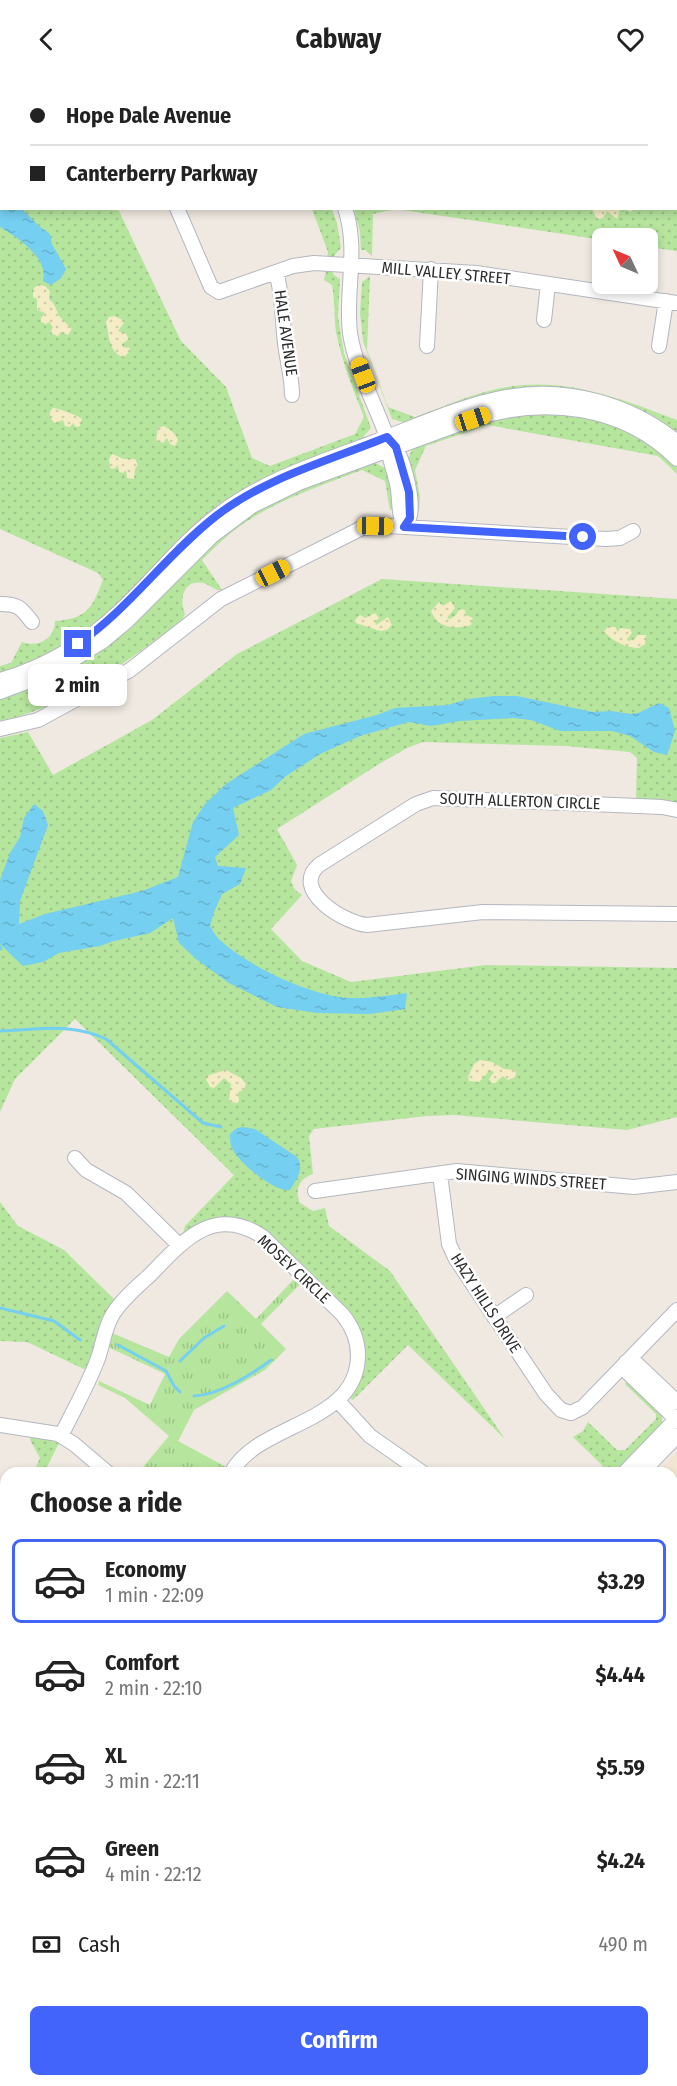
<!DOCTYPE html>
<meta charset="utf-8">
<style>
:root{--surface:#fff;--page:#f6f6f6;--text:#222;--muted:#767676;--line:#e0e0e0;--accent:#4264fb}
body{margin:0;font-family:"Fira Sans Condensed",sans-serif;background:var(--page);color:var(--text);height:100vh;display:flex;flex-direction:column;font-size:22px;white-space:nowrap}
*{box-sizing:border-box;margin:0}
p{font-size:20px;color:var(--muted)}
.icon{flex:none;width:33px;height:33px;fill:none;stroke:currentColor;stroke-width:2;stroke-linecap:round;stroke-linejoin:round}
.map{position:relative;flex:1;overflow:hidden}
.sheet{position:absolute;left:0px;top:1389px;width:678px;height:620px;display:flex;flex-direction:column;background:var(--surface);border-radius:18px 18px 0 0;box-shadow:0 3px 9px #0003}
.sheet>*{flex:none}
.hud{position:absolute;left:0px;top:0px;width:678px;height:132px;box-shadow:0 3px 9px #0003;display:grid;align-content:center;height:132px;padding:0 30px;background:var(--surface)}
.needle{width:39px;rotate:314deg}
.fabs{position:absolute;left:592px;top:150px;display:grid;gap:12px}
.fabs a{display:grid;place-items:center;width:66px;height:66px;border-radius:9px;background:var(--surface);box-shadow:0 3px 9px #0003;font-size:30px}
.end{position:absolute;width:27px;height:27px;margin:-14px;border:8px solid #4264fb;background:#fff;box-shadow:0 0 0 3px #fff}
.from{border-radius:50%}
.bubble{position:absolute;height:42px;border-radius:9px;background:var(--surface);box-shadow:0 3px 9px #0003;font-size:20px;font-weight:700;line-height:42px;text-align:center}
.car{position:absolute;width:18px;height:36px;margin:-18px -9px;border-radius:8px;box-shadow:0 0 4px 2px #0007;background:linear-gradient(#f5c518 24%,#345 0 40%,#f5c518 0 76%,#345 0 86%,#f5c518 0)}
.hud b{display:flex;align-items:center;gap:21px;height:57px;font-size:22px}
.hud b+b{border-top:2px solid var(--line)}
.hud i{width:15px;height:15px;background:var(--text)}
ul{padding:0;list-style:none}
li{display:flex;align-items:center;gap:18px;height:84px;margin:0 12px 9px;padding:0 18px;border:3px solid transparent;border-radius:9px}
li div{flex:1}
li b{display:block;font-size:22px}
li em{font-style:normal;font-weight:700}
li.current{border-color:var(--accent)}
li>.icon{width:54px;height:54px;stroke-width:1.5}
h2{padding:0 30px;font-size:27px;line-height:72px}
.pay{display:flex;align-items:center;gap:15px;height:66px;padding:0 30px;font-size:22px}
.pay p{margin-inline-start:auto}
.primary-button{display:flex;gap:12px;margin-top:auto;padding:12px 30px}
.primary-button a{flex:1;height:69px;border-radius:9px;background:var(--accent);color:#fff;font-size:24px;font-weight:700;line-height:69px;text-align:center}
header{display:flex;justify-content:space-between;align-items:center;height:78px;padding:0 30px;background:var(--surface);font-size:27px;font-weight:700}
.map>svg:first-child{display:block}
</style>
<header><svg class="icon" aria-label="back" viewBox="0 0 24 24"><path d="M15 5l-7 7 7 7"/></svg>Cabway<svg class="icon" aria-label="heart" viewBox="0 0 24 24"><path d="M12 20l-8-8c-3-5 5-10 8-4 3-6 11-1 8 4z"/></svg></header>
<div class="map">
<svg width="677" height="2008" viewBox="0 0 677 2008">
<defs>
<pattern id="grass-dots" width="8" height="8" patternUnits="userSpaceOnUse" patternTransform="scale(1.5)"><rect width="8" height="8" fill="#b6e59e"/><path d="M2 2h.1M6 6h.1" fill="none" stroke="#9dc588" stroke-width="1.8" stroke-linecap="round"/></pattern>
<pattern id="sand-dots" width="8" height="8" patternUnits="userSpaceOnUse" patternTransform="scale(1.5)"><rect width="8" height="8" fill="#f3ecc5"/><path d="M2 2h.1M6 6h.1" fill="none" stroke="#d1cbaa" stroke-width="1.8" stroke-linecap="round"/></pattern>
<pattern id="park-tufts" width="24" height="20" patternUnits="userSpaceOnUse" patternTransform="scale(1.5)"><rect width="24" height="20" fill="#b6e59e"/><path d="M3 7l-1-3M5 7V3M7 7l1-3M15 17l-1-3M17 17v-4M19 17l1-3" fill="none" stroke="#9dc588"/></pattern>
<pattern id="water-ripples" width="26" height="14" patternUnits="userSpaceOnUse" patternTransform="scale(1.5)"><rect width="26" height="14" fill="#75cff0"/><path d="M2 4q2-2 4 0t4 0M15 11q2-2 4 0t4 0" fill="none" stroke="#66b2ce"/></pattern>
</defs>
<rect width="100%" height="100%" fill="#efe9e1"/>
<path fill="#f0e6d1" d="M677 1375V1431L672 1425V1395H657Z"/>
<path fill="url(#grass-dots)" d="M0 0 38 1 2 2V130L118 131 181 263 226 309 252 380 270 388 355 356 364 339C353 311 342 284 336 254 334 238 335 223 332 207L324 202 326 192H332L334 197 340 201 338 238 344 275 371 350 364 358 366 363 287 393 114 533 67 567 0 597V588L11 585 22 564C38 570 55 561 55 543 87 541 92 530 103 502L98 495 0 451Z
M253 0H677V173L648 169V160L603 162 396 131 373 136 372 178 365 172H361L360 154 354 131 676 130V2Z
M312 131H332L337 145 341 170 332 180H327L328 174Z
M370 198 367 272 388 329 415 339C445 328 476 314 507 309 568 299 621 321 677 342V360L554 313 405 349 402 344 392 341 363 263 360 235 362 204Z
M581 335 645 361 677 386V396L658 378 488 347 426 368 415 392 420 419 419 433H413L407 382 413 370 496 338Z
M373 384 385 390 388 389 395 431 390 432 385 403 362 392C320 408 277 422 240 448 226 458 214 470 202 482L222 512C214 513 211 507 203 505 183 501 179 522 185 536L182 542C130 582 66 630 0 643V618L216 458 284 415Z
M382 501 677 521V726L636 721 637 680 630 674 566 668 423 664 407 670 379 686 277 751 297 787 291 803 295 812 302 817 271 851 302 883 351 904 486 887 677 890V1039L627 1052 454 1037 427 1038 314 1051 309 1058 313 1096C300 1100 294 1111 300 1125L313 1133 325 1130 329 1148 390 1193 505 1361 408 1267 353 1322 350 1320C362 1302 364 1286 363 1265L269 1156 219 1140 200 1146 183 1156 185 1148 234 1097 75 941 15 1001 0 1034V660L28 654 53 697 152 642 237 576Z
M0 1124 18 1148 64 1172 116 1223 86 1292 27 1264 0 1263Z
M628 1302 662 1334V1351L619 1395H603L602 1387 573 1359 583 1353 588 1344 617 1372H625L656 1341V1336L625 1306Z
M31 1357 59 1365 44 1395H33L40 1380 30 1362Z
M0 1417 6 1418V1618L0 1617Z
M672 1425 677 1431V1530L672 1525Z
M672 1849H677V2008H506L517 2002H672Z
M105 2003H190L193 2008H105Z"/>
<path fill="url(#sand-dots)" d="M592 131 635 130V131L630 134 625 131 620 132 617 141 607 133 603 140 598 141 596 139Z
M39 207 45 208 50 213 49 221 54 226 59 238 72 251 68 257 61 254 58 258 50 255 53 249 49 244 46 246 41 244V240L45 235 37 232V221L33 219V212L35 209Z
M114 238 123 242 124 245 118 253 126 256 129 261 122 266 123 269 130 270V273L124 279C109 276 109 257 106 244L109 239Z
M53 330C58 330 79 338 82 341L80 348 76 349 73 345 70 349 65 348 63 342 55 345C49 340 48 335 53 330Z
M164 348C171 352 175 355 178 362L175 368 170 366 167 360 163 365 156 362 158 350Z
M112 376 124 381H135L138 387 135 391 134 401 127 400 126 392 123 395 119 394 118 387 114 391 110 390 109 381Z
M451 523 455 530 447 540 450 541 456 537 459 531 465 532 466 537 473 540 471 547C455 552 437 550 431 533L439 524 443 528Z
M375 535 379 540 375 544 376 547 388 539 392 547 387 552 380 553 356 545 355 542 360 537 365 540Z
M608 549H615L618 554 620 550 630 551 632 555 627 561 628 563 634 561 638 557H646L645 566 639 570C627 570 611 563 604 553Z
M480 982 492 984 504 991 514 992 516 995 515 999 508 1002 503 998 495 1005H492L489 1001 494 994 490 992 479 1004 469 1003 468 999 474 986Z
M226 992 241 1000 246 1006 244 1012 238 1014 239 1023 237 1025 231 1024 229 1022 231 1006 224 1000 214 1010 210 1009 206 1001 209 997Z"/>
<path fill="url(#park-tufts)" d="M296 1199 301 1205 261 1246 286 1271 265 1292 194 1332 178 1363 228 1390 225 1395H138L169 1358 125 1320 98 1307 99 1303 150 1327 165 1296 108 1269 112 1255 169 1279 179 1261 227 1213 256 1241Z
M0 1927 6 1929V2002L70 2003 71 2008H0Z"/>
<path fill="url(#water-ripples)" d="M0 106 2 130 22 131 39 148 50 156 52 166 66 191 61 200 51 207 43 203C49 180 17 159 0 149Z
M494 618H517L593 634 612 633 630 636 638 635 659 625 669 630 675 653 667 677 654 674 630 658 612 653H560L531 642 513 640 460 643 431 648 409 644 360 658 320 676 286 698 271 712 233 730 239 757 215 779 218 788 246 790 240 806 222 816 214 834 210 848C213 853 216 859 221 863 249 888 296 910 333 918 357 923 384 918 407 915L405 931 370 936 317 935 277 929 229 905 196 881 179 865 173 840 150 855 114 863 100 868 59 875 43 884 23 888 0 866V802L10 775 20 759 24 740 34 726 43 733 48 747 20 823 19 846 45 836 142 813 178 799 193 744 205 726 226 706 304 656 377 637 395 630 448 627 468 621Z
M243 1049 255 1051 297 1079C305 1091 296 1102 290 1112 275 1115 238 1084 232 1070 230 1066 230 1061 230 1056L237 1050Z"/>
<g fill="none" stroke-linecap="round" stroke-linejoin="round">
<path stroke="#75cff0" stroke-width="3" d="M0 869 1 871
M0 953C39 952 69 944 106 961L203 1045 221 1049
M0 1230 54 1243 80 1262
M118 1267 166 1293 174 1308 180 1314
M180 1283 204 1260 224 1248
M194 1318C219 1317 251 1297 271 1282
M0 1557H6
M672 1986 677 1987
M590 2008 595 2002"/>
<g stroke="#b4b7c1" stroke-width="16">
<path id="minor" d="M113 0 114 2
M241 0 242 2
M130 2 132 0
M177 130 211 209 219 214 293 188 314 185 476 195 677 225
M345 130C359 172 345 213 350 255 355 289 375 326 387 359 387 378 395 393 398 411 400 425 398 436 404 449
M276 194C283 217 282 241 285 265 287 283 292 299 292 317
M544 242 548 206
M427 268 431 191
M659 268 666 223
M390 363C403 375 415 424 409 441 408 444 405 446 404 449
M0 526C19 526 21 530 32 544
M0 602C45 589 87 564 121 532 154 501 182 464 218 437 265 401 319 385 374 364 417 348 462 327 507 319 567 308 630 326 677 364
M0 614 53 594 103 563 127 543 212 458 252 428 299 405 473 341C543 319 622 326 677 381
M0 651 38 642 130 592 221 521 362 450 388 448 606 461 620 460 633 453
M677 732 662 729 591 726 433 720 416 726 319 787C290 812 344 845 367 847L483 834 677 836
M75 1080 86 1092 126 1115 179 1167
M440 1096 449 1166 456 1181 546 1316 561 1332 571 1335
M315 1113 457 1093 634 1109 677 1104
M494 1239 526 1217
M338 1323 370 1358 423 1395
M677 1324 637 1286 626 1284 628 1295 677 1342
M571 1335 583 1329 677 1232
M0 1347 58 1356 74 1366 108 1395
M61 1358C73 1333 87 1309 97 1283 103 1268 104 1250 113 1236 122 1221 138 1208 151 1196 183 1163 214 1126 263 1159L342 1236C352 1248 358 1262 358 1278 357 1347 258 1344 231 1395
M624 1395 677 1340
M641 1395 677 1358
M672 1630 677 1654
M0 1673 6 1674
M672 1781H677
M0 1788 6 1789
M0 1908 6 1911
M0 1922 6 1925
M196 2002 198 2008
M210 2002 213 2008
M411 2008 412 2002"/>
</g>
<use href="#minor" stroke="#fff" stroke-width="14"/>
</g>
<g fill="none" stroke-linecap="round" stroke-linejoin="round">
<path stroke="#4264fb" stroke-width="8" d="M78 566C130 530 166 477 216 438 267 399 328 383 387 359L396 369 409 414 410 440 404 449 583 459"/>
</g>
<g text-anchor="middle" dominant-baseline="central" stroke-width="5" stroke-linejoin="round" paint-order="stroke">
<g font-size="16" fill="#2e2e2e" stroke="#fff">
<text transform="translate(446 195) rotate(5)">MILL VALLEY STREET</text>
<text transform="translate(286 255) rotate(82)">HALE AVENUE</text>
<text transform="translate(520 723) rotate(2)">SOUTH ALLERTON CIRCLE</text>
<text transform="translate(531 1101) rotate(4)">SINGING WINDS STREET</text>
<text transform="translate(294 1191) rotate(43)">MOSEY CIRCLE</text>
<text transform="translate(486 1225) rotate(57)">HAZY HILLS DRIVE</text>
</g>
</g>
</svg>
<div class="fabs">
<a><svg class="needle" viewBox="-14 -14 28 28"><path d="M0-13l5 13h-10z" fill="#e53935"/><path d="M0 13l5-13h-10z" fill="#767676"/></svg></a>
</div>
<i class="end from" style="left:583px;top:459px"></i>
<i class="end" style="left:78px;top:566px"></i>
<div class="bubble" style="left:28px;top:586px;width:99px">2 min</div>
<i class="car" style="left:363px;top:297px;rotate:339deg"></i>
<i class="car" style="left:473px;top:341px;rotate:72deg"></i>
<i class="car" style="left:375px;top:448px;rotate:91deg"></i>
<i class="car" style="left:273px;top:495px;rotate:63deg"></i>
<div class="hud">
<b><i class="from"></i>Hope Dale Avenue</b>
<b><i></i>Canterberry Parkway</b>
</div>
<section class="sheet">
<h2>Choose a ride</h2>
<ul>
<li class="current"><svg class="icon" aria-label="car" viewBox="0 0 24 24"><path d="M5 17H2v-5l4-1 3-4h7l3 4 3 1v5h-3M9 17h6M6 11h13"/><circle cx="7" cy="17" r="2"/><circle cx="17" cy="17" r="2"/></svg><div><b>Economy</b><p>1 min · 22:09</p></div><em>$3.29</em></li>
<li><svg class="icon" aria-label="car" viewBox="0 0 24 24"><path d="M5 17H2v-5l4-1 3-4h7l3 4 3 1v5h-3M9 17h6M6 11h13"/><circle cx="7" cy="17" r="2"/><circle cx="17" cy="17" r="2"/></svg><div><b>Comfort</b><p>2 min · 22:10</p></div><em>$4.44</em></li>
<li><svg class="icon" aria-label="car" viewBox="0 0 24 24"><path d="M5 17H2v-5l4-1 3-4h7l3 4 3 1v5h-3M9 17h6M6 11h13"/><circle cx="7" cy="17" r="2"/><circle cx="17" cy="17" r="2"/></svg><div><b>XL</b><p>3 min · 22:11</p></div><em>$5.59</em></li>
<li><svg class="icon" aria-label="car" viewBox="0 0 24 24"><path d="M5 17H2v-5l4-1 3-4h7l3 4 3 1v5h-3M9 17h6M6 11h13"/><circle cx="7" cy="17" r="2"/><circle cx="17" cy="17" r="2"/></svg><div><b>Green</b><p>4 min · 22:12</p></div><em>$4.24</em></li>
</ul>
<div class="pay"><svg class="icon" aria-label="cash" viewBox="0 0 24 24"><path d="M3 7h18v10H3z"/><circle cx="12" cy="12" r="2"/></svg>Cash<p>490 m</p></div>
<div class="primary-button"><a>Confirm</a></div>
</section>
</div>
